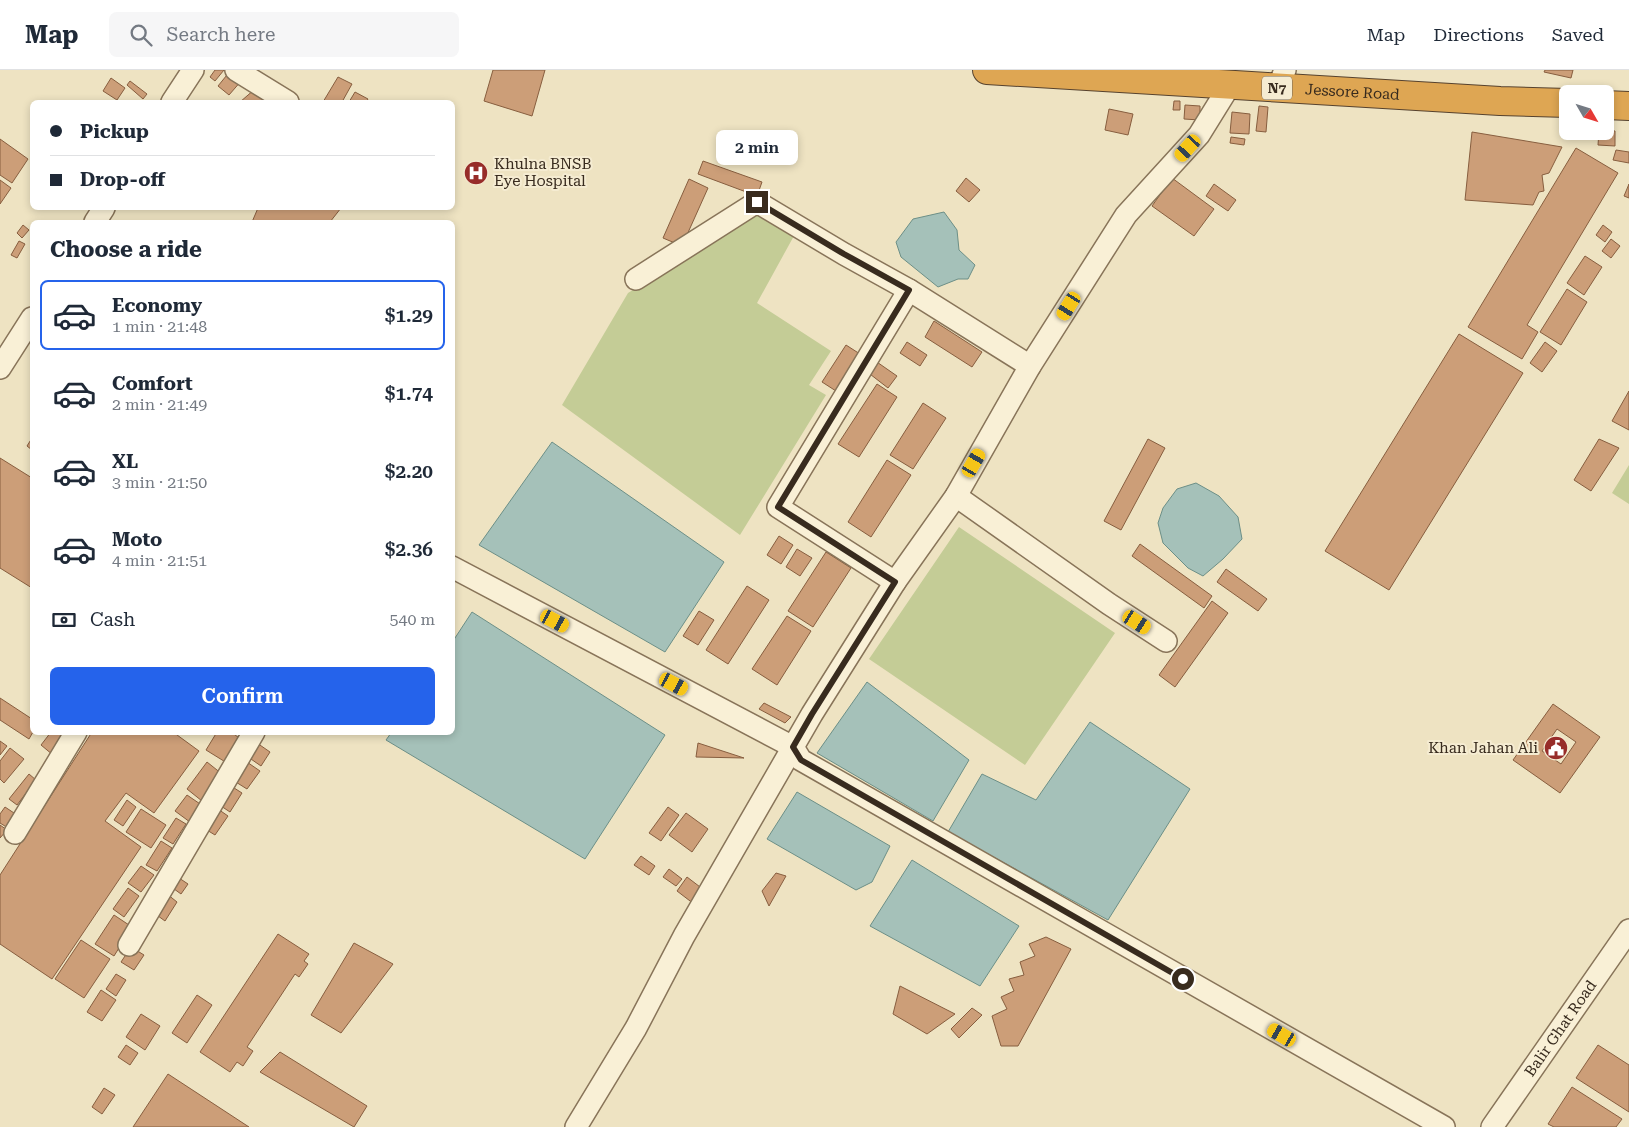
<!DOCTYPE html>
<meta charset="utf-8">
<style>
:root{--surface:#fff;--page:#f6f6f7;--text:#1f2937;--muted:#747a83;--line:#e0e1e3;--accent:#2563eb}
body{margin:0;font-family:"Roboto Serif",serif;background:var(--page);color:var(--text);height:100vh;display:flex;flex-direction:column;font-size:19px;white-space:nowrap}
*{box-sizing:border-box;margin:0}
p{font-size:16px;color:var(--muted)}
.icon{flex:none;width:28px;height:28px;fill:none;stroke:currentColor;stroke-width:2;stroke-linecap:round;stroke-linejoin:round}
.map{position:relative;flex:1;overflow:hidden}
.panel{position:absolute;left:30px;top:150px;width:425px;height:515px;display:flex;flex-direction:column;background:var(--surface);border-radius:8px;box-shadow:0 2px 8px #0003}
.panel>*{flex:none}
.hud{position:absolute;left:30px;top:30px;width:425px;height:110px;border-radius:8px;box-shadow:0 2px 8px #0003;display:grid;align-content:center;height:110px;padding:0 20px;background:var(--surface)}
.needle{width:32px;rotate:129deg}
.tools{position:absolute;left:1559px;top:15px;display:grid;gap:10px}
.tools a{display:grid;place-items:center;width:55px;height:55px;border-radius:8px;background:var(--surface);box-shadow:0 2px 8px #0003;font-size:25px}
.end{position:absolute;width:22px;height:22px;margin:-11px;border:6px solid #382b1e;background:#fff;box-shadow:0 0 0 2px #fff}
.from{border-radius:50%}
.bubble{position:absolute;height:35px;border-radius:8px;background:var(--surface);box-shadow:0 2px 8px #0003;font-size:16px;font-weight:600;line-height:35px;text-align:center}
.car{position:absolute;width:15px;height:30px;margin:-15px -8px;border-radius:6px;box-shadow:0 0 4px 1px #0007;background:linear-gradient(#f5c518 24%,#345 0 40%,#f5c518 0 76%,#345 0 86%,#f5c518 0)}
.hud b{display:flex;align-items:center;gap:18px;height:48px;font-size:19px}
.hud b+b{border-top:1px solid var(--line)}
.hud i{width:12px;height:12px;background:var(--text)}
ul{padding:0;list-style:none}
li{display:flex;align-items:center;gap:15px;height:70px;margin:0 10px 8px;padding:0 10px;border:2px solid transparent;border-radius:8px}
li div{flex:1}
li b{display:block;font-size:19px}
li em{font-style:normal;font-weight:600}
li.active{border-color:var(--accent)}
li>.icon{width:45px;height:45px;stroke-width:1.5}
h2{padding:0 20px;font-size:22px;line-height:60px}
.pay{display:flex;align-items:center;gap:12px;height:55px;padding:0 20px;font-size:19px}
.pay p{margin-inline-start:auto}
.cta{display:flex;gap:10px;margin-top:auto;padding:10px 20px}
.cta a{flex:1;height:58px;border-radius:8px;background:var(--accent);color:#fff;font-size:20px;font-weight:600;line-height:58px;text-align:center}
header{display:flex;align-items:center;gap:30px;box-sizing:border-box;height:70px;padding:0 25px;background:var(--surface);border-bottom:1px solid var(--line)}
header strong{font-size:24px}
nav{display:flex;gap:28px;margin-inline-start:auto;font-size:18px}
.search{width:350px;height:45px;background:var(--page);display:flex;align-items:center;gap:12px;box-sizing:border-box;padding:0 18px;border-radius:8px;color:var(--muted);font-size:19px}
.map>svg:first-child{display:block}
</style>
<header>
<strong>Map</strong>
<div class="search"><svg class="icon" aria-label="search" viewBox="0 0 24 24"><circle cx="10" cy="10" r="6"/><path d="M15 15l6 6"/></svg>Search here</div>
<nav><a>Map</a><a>Directions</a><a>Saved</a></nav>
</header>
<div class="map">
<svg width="1629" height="1057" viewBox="0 0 1629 1057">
<rect width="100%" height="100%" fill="#eee3c2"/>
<path fill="#c4cc96" d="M758 142 795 164 757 233 831 281 809 315 826 325 740 465 562 335 628 223Z
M1629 395V434L1612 423Z
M959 457 1115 563 1025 695 869 589Z"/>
<path fill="#a5c1b9" stroke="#6c8f87" d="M944 142 957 160 959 180 975 195 968 209H958L938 217 901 187 896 172 913 149Z
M552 372 724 492 665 582 479 475Z
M1196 413 1219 426 1238 447 1242 469 1223 489 1203 506 1188 498 1163 473 1158 453 1163 438 1177 419Z
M472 542 665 665 585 789 386 670 391 663 452 662 453 571Z
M867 612 969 690 933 751 817 683Z
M1090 652 1190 719 1108 850 948 762 982 704 1036 730Z
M797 722 890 776 872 812 856 820 767 769Z
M912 790 1019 856 980 916 870 856Z"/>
<path fill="#cc9e78" stroke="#875e3f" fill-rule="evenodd" d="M215 0H224L215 11 210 7Z
M231 0 242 10 229 25 218 16Z
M493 0H545L532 46 484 31Z
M1545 0H1573L1571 8 1544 2Z
M338 7 352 14 342 32H323Z
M111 8 125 18 117 30 103 21Z
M130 11 147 24 143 29 127 15Z
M255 19 269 32H240Z
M355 22 368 29 366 32H349Z
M1174 31H1180V40H1173Z
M1185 35 1200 36V50L1184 49Z
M1259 36 1268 37 1266 62 1256 61Z
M1109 39 1133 44 1128 65 1105 60Z
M1232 42 1250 44 1249 64 1230 63Z
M1605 60 1615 61V76L1598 75 1599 61Z
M1472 62 1562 77 1549 103 1542 105 1544 121 1539 122 1533 135 1465 130Z
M1231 67 1245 69 1244 75 1230 73Z
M0 69 28 89 12 113 0 105Z
M1576 78 1618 103 1527 255 1538 262 1522 289 1468 257Z
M1616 80 1629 82V93L1613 90Z
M703 91 762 112 757 126 698 104Z
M966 108 980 120 969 132 956 121Z
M1172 108 1214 139 1194 166 1152 136Z
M689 109 708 118 682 176 663 168Z
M0 110 11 118 0 134Z
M1214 114 1236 130 1228 141 1206 126Z
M1629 114V128L1624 126Z
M258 138H341L330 152H252Z
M23 155 29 160 22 168 17 163Z
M1603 155 1612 162 1605 172 1596 165Z
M1611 169 1620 176 1611 188 1602 181Z
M19 171 25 174 17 188 11 185Z
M1585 186 1602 197 1584 225 1567 213Z
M1567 219 1587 232 1561 275 1540 262Z
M934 251 982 282 972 297 925 267Z
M1459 264 1523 303 1389 520 1325 481Z
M907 272 927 285 920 296 900 283Z
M1545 272 1557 281 1542 302 1530 293Z
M846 275 860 284 836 321 822 312Z
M874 290 897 306 888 318 866 301Z
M877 314 897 327 859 387 838 374Z
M1629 321V360L1612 351Z
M923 333 946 348 913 399 890 385Z
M32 368V380L27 376Z
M1148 369 1165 378 1121 460 1104 451Z
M1599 369 1619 378 1591 421 1574 410Z
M0 388 32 408V518L0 498Z
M887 390 911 405 871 467 848 452Z
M779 466 793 475 781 494 767 485Z
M1140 474 1212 526 1204 538 1132 486Z
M797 479 812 488 800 506 786 497Z
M826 482 851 498 813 557 788 541Z
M1226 499 1267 529 1258 541 1217 512Z
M747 516 769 530 728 594 706 580Z
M1212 531 1228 543 1175 617 1159 605Z
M699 541 714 550 698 575 683 566Z
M787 546 811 561 777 615 752 599Z
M0 628 32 649 33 662 29 669 0 650Z
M764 633 791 647 785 653 759 639Z
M1553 634 1600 667 1560 723 1513 690ZM1557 659 1576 672 1561 694 1542 681Z
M51 662H61L67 667 53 685 41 675Z
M92 662H173L199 681 154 743 126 723 105 751 141 777 52 909 0 874V805Z
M217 662H231L242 670 227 693 206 680Z
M0 671 7 676 0 685Z
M257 673 270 682 261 696 248 687Z
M698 673 744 688 696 687Z
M10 678 24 689 4 713 0 709V691Z
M244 690 260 701 247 719 231 709Z
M207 692 222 704 202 731 187 719Z
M29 704 36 710 17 735 9 729Z
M231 716 242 723 230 742 218 734Z
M187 725 206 738 194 755 175 741Z
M127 730 136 737 123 756 114 750Z
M5 737 17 745 8 758 0 753V744Z
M215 737 228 746 215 765 202 757Z
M668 737 679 745 661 771 649 763Z
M141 739 166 755 151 778 126 762Z
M686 743 708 759 692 782 669 765Z
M176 748 186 754 173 774 163 768Z
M0 755 7 760 0 768Z
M161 771 172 778 157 801 146 795Z
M641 786 655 796 649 805 634 795Z
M141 796 154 805 141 822 128 813Z
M669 799 682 809 676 816 663 807Z
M776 803 786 806 769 836 762 821Z
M176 806 188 814 181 824 170 816Z
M687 807 704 820 694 834 677 821Z
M128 818 139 826 124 847 113 839Z
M167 824 177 832 165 851 154 843Z
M114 845 132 857 114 886 95 874Z
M278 864 309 884 304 891 308 894 299 907 295 904 247 977 253 981 243 996 237 992 230 1002 200 982Z
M1046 867 1071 879 1018 976H1001L992 946 1007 939 1001 927 1014 921 1009 909 1024 905 1020 892 1035 886 1029 874Z
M81 870 110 889 84 928 55 909Z
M354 873 393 894 341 963 311 945Z
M131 877 144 885 134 900 121 892Z
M116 904 126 910 116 926 106 919Z
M900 916 955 944 927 964 893 944Z
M101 920 116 930 102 951 87 942Z
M197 925 212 935 187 973 172 963Z
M972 938 982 945 959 968 951 959Z
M141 944 160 956 145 980 126 967Z
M126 975 138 983 130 995 118 987Z
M1598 975 1629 995V1042L1576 1008Z
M280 982 367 1036 354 1057 260 1002Z
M168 1004 249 1057H133Z
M1572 1017 1622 1049 1616 1057H1554L1548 1054Z
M104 1018 115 1025 102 1044 92 1037Z"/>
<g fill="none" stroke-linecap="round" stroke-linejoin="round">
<g stroke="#887459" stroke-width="24">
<g id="minor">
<path d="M236 0 288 32"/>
<path d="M1278 18 1285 0"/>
<path d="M172 32 193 0"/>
<path d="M95 152 104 138"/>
<path d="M636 209 757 132 844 184 909 220 1030 296"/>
<path d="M0 298 32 248"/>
<path d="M956 426 1109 534 1166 571"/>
<path d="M452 497 793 677 801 690 1444 1057"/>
<path d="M895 512 778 437 909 220"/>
<path d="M15 763 76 662"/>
<path d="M129 875 254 662"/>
<path d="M576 1057 636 958 684 866 812 644 895 512 956 426 1030 296 1126 145 1199 65 1230 15"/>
<path id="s1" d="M1492 1057 1629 860"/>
</g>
</g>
<g stroke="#56422e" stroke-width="30">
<g id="highway">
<path id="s2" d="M987 0 1500 31 1568 33"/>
<path d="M1605 35 1629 36"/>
</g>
</g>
<use href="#minor" stroke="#f9f0d6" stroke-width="21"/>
<use href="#highway" stroke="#dea653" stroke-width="28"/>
</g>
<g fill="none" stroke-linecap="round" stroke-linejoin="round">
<path stroke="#382b1e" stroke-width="6" d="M757 132 844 184 909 220 778 437 895 512 812 644 793 677 801 690 1183 909"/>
</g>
<defs>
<g id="hospital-disc" transform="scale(1.25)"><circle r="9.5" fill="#972c29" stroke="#f5ecd2"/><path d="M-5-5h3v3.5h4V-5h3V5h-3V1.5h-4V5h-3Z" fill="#fff"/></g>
<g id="civic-disc" transform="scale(1.25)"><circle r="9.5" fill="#972c29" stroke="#f5ecd2"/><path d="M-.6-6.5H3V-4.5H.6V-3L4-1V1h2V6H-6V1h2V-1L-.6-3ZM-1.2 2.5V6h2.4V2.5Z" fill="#fff"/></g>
</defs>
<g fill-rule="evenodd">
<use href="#hospital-disc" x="476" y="103"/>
<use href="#civic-disc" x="1556" y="678"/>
</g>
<g text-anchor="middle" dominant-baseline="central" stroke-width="4" stroke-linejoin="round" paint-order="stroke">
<rect fill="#f5ecd2" stroke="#716554" stroke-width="1" x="1262" y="6.5" width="30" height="23" rx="4"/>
<g font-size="14" font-weight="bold" fill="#382b1e">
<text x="1277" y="18">N7</text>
</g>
<g font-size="15" fill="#382b1e" stroke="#f5ecd2">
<text stroke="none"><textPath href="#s2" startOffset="366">Jessore Road</textPath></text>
<text stroke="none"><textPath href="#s1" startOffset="120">Balir Ghat Road</textPath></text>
</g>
<g font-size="15" fill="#382b1e" stroke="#f5ecd2" text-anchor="start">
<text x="494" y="94">Khulna BNSB<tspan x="494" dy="17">Eye Hospital</tspan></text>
<text x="1538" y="678" text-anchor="end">Khan Jahan Ali</text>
</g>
</g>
</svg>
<div class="tools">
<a><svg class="needle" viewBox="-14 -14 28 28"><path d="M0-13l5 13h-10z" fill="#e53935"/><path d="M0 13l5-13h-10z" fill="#747a83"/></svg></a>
</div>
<i class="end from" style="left:1183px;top:909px"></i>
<i class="end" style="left:757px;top:132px"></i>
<div class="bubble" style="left:716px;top:60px;width:82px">2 min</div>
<i class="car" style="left:1188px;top:78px;rotate:222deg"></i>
<i class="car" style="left:1069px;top:236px;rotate:212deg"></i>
<i class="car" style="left:974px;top:393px;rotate:30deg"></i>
<i class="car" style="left:555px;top:551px;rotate:118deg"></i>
<i class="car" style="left:1137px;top:552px;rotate:123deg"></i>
<i class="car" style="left:674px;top:614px;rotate:118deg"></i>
<i class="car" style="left:1282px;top:965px;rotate:300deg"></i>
<div class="hud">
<b><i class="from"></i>Pickup</b>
<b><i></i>Drop-off</b>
</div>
<section class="panel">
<h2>Choose a ride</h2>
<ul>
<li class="active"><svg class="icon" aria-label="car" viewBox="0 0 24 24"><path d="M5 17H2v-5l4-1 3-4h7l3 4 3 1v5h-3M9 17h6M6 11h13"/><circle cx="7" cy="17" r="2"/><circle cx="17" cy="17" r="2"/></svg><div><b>Economy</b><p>1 min · 21:48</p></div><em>$1.29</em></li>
<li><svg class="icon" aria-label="car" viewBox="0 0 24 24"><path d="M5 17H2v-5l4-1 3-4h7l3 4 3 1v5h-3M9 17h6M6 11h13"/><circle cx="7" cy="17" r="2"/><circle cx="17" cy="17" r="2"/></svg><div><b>Comfort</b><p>2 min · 21:49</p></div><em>$1.74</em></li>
<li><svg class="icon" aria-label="car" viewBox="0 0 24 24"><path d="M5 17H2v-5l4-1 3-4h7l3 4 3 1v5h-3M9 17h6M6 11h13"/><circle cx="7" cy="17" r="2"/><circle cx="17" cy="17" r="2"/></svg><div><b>XL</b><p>3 min · 21:50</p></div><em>$2.20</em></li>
<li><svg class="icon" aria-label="car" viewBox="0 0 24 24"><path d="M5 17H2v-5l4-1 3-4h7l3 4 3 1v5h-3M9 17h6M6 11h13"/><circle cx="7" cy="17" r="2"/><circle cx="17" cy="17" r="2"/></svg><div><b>Moto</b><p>4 min · 21:51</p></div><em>$2.36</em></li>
</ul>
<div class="pay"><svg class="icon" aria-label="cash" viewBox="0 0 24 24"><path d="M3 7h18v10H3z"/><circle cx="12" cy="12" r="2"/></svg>Cash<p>540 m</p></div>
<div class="cta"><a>Confirm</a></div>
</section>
</div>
